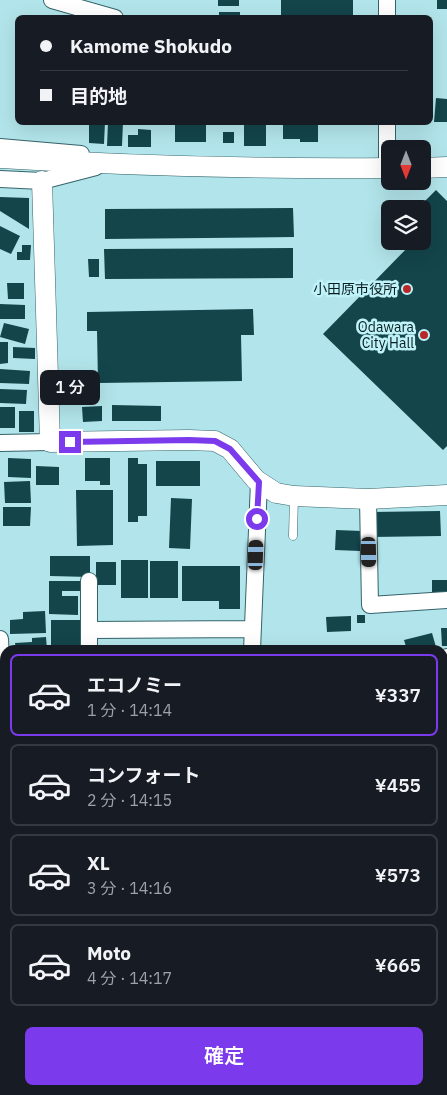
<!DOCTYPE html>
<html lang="ja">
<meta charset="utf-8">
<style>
:root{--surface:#171b24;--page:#20242c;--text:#f1f3f6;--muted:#9ea1a6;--line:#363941;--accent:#7c3aed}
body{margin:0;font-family:"IBM Plex Sans","Noto Sans JP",sans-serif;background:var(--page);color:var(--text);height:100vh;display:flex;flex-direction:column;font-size:19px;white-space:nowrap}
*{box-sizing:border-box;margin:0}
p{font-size:16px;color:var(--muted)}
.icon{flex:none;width:28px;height:28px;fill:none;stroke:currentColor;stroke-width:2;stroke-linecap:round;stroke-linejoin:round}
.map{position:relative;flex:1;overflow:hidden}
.sheet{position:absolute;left:0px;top:645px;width:448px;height:450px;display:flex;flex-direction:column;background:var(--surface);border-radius:15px 15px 0 0;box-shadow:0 5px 20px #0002}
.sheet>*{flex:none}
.top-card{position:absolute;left:15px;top:15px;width:418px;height:110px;border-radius:8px;box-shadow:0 5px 20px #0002;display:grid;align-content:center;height:110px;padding:0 25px;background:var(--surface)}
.needle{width:32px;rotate:180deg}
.buttons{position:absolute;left:381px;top:140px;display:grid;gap:10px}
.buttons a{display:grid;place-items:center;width:50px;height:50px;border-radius:8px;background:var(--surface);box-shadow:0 5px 20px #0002;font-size:25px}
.end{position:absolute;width:22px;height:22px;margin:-11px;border:6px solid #7c3aed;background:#fff;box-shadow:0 0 0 2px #fff}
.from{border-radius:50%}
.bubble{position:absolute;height:35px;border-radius:8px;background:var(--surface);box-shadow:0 5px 20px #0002;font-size:16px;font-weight:600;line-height:35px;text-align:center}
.car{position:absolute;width:15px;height:30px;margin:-15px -8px;border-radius:6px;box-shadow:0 0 4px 1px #0007;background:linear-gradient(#222 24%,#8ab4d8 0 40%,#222 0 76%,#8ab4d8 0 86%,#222 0)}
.top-card b{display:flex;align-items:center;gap:18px;height:48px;font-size:19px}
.top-card b+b{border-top:1px solid var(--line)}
.top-card i{width:12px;height:12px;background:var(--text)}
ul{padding:9px 0 0;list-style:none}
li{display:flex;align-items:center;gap:15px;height:82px;margin:0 10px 8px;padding:0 15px;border:2px solid var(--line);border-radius:8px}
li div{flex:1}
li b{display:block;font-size:19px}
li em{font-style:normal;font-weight:600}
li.active{border-color:var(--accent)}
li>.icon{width:45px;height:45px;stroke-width:1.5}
.cta{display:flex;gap:10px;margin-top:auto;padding:10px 25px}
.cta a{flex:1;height:58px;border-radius:8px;background:var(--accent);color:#fff;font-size:20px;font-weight:600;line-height:58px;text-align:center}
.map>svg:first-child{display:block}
</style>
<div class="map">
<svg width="447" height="1095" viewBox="0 0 447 1095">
<rect width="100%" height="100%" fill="#b2e5eb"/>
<path fill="#13454b" d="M218 0H239V6H218Z
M281 0H353V17H281Z
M437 0H447V9H437Z
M219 12H240V18H219Z
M436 98 447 99V122H434Z
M89 122H105L104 144 89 143Z
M108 122H123L122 146H107Z
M175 122H206V142H175Z
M244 122H266V146H244Z
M288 122H318V142H300V139H283V124H288Z
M138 129 151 130V147H128V135H138Z
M223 132H234V143H223Z
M436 190 447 201V446L443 450 323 334 411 244 409 241H422V209H417Z
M0 197 29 198V229L0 211Z
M293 208 294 237 105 239V209Z
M0 226 20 236 11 254 0 249Z
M22 245H31L30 260H17V252H22Z
M293 248V278L105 279 104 249Z
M88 259H99V277H89Z
M7 283H24V299H8Z
M0 304 25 305V319H0Z
M253 309 254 335H241L242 381 98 383 97 331H87V312Z
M4 323 29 329 25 344 0 337Z
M0 342H8V363L0 364Z
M13 347 35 348V359L13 358Z
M0 369 30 371 29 384 0 383Z
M0 389 27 390 26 404 0 403Z
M112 405 161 406V421H112Z
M102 406V421L83 422 82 407Z
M0 407H15V428H0Z
M19 411H34V432H19Z
M8 458 31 459V478L8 477Z
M85 458H110V485H100V481H85Z
M128 458H138V464H147V516H138V522H128Z
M156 461H200V486H156Z
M36 466 59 467V485H36Z
M30 481 31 503H5L4 482Z
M76 490H113V545L77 546Z
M171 498 192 499 190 549 169 548Z
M3 507H31L30 526H3Z
M440 511 441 536 372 537V512Z
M336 530 362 531 360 551 335 550Z
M50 556H90V577L50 576Z
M121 560H148V598H121Z
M150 561H178V598H150Z
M96 562H116V585H96Z
M182 566H240V609H219V601H182Z
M432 580H447V592H432Z
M49 581H81V591H62V596H78V615L49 614Z
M45 611 46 633 10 634V620L23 619V612Z
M357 615H365V623H357Z
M351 616V631L327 632 326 617Z
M51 620H80V649H51Z
M441 628H447V646H442Z
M432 633 436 647 423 650H407L404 640Z
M46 637 47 650H16L15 643 32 642V638Z
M447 709V727L444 728 442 723V710Z
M447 759V779L442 780V760Z
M442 824H447V847H442Z
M442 916H447V939H442Z
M442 953H447V974L442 975Z
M442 1032H447V1058L442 1057Z
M442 1076H447V1095H442Z
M31 1090H56V1095H31Z
M69 1090H84L83 1095H69Z
M95 1090H120V1095H95Z
M128 1090H153V1095H128Z
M165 1090H188V1095H165Z
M277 1090H291V1095H277Z
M307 1090H331V1095H307Z
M343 1090H360V1095H343Z
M375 1090H403L402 1095H375Z
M416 1090H431V1095H416Z"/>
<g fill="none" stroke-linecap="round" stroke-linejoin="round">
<g stroke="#34646a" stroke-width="9">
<path id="service" d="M293 536 294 496
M0 1069H5"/>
</g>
<g stroke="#34646a" stroke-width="18">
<path id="minor" d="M52 0 115 18
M387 0V18
M387 122V168
M0 147 81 154
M0 179 42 181 96 167
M0 443 50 442
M368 499 370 605 447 600
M89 581V650
M89 630 253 629
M0 639 3 699V794L5 804
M252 650 259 482
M442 659 447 657
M442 750 447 749
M0 991H5
M442 991H447
M15 1090V1095"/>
</g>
<g stroke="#34646a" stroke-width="21">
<path id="tertiary" d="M0 158C130 166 260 169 390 168
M422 168 447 167
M42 181 50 442 189 440 215 441 230 449 256 480 276 493 294 496 368 499 447 495"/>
</g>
<use href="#service" stroke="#fff" stroke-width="8"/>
<use href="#minor" stroke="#fff" stroke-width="16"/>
<use href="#tertiary" stroke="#fff" stroke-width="20"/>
</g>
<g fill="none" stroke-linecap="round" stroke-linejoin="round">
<path stroke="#7c3aed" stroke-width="6" d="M70 442 189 440 215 441 230 449 259 482 257 519"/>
</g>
<g fill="#b82828" stroke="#bff2f9" stroke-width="2">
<circle cx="407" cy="289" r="5"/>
<circle cx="424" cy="335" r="5"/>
</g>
<g text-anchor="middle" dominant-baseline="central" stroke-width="5" stroke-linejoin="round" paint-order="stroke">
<g font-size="14" fill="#091e20" stroke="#bff2f9" text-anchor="end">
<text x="397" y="289">小田原市役所</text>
<text x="414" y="327">Odawara<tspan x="414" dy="16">City Hall</tspan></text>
</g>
</g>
</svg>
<div class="buttons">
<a><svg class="needle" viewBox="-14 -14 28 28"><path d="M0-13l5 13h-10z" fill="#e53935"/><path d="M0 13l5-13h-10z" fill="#9ea1a6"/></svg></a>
<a><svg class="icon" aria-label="layers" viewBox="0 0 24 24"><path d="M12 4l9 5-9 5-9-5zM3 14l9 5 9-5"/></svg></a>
</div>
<i class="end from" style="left:257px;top:519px"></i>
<i class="end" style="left:70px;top:442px"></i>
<div class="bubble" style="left:40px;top:370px;width:60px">1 分</div>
<i class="car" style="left:369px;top:552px;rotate:179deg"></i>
<i class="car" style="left:256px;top:555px;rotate:2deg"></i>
<div class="top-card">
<b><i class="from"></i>Kamome Shokudo</b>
<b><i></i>目的地</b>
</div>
<section class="sheet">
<ul>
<li class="active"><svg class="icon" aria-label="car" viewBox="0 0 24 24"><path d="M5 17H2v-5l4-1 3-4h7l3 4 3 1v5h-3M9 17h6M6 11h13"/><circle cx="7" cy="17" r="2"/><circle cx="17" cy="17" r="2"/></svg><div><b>エコノミー</b><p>1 分 · 14:14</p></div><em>¥337</em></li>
<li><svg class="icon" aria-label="car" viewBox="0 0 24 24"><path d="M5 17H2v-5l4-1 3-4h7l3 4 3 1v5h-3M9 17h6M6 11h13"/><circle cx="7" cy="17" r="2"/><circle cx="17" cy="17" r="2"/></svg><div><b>コンフォート</b><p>2 分 · 14:15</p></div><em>¥455</em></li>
<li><svg class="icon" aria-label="car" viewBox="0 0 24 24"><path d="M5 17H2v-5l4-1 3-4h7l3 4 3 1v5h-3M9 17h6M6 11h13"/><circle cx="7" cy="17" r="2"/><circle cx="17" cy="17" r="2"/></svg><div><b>XL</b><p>3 分 · 14:16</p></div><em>¥573</em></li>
<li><svg class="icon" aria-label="car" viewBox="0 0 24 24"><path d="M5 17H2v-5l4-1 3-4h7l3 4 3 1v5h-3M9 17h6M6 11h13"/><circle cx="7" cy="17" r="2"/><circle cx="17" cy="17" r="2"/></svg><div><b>Moto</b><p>4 分 · 14:17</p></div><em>¥665</em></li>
</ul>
<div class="cta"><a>確定</a></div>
</section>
</div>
